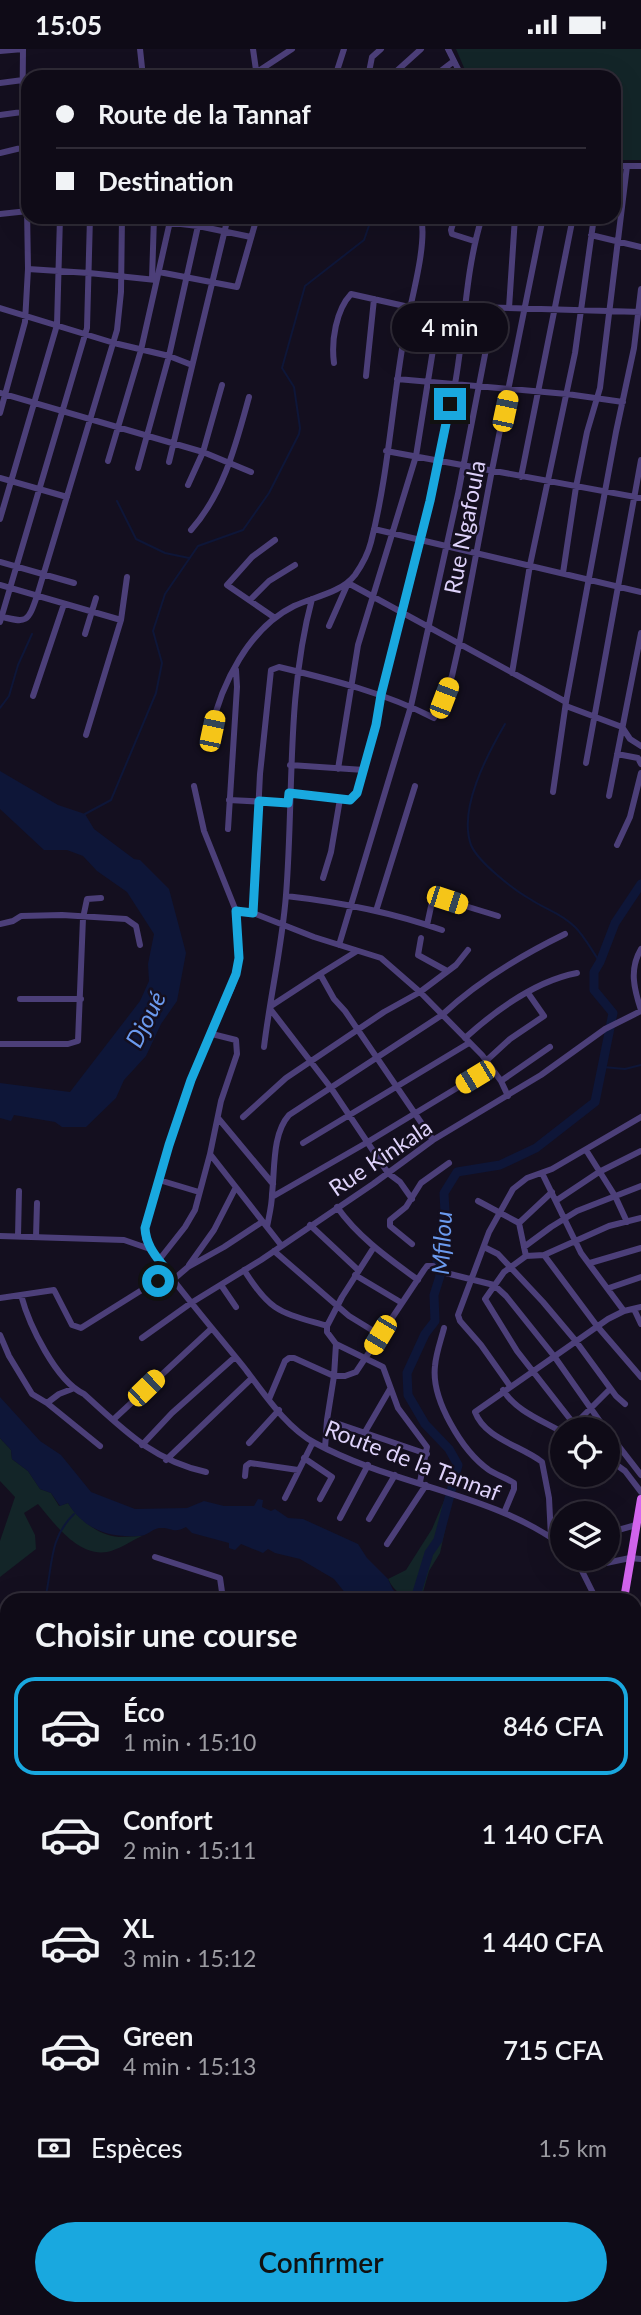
<!DOCTYPE html>
<html lang="fr">
<meta charset="utf-8">
<style>
:root{--surface:#0f0b17;--page:#181420;--text:#f1f3f6;--muted:#9b9ba1;--line:#2f2b36;--accent:#19a8df}
body{margin:0;font-family:Lato,sans-serif;background:var(--page);color:var(--text);height:100vh;display:flex;flex-direction:column;font-size:26px;white-space:nowrap}
*{box-sizing:border-box;margin:0}
p{font-size:23px;color:var(--muted)}
.icon{flex:none;width:38px;height:38px;fill:none;stroke:currentColor;stroke-width:2;stroke-linecap:round;stroke-linejoin:round}
.map{position:relative;flex:1;overflow:hidden}
.panel{position:absolute;left:0px;top:1544px;width:642px;height:723px;display:flex;flex-direction:column;background:var(--surface);border-radius:21px 21px 0 0;box-shadow:0 7px 28px #0002,0 0 0 2px var(--line)}
.panel>*{flex:none}
.hud{position:absolute;left:21px;top:21px;width:600px;height:154px;border-radius:21px;box-shadow:0 7px 28px #0002,0 0 0 2px var(--line);display:grid;align-content:center;height:154px;padding:0 35px;background:var(--surface)}
.fabs{position:absolute;left:550px;top:1368px;display:grid;gap:14px}
.fabs a{display:grid;place-items:center;width:70px;height:70px;border-radius:50%;background:var(--surface);box-shadow:0 7px 28px #0002,0 0 0 2px var(--line);font-size:35px}
.end{position:absolute;width:32px;height:32px;margin:-16px;border:9px solid #19a8df;background:#111;box-shadow:0 0 0 4px #111}
.from{border-radius:50%}
.bubble{position:absolute;height:49px;border-radius:24px;background:var(--surface);box-shadow:0 7px 28px #0002,0 0 0 2px var(--line);font-size:23px;font-weight:600;line-height:49px;text-align:center}
.car{position:absolute;width:21px;height:42px;margin:-21px -10px;border-radius:9px;box-shadow:0 0 5px 2px #0007;background:linear-gradient(#f5c518 24%,#345 0 40%,#f5c518 0 76%,#345 0 86%,#f5c518 0)}
.hud b{display:flex;align-items:center;gap:24px;height:66px;font-size:26px}
.hud b+b{border-top:2px solid var(--line)}
.hud i{width:18px;height:18px;background:var(--text)}
ul{padding:0;list-style:none}
li{display:flex;align-items:center;gap:21px;height:98px;margin:0 14px 10px;padding:0 21px;border:4px solid transparent;border-radius:21px}
li div{flex:1}
li b{display:block;font-size:26px}
li em{font-style:normal;font-weight:600}
li.active{border-color:var(--accent)}
li>.icon{width:63px;height:63px;stroke-width:1.5}
h2{padding:0 35px;font-size:32px;line-height:84px}
.pay{display:flex;align-items:center;gap:18px;height:77px;padding:0 35px;font-size:26px}
.pay p{margin-inline-start:auto}
.action{display:flex;gap:14px;margin-top:auto;padding:14px 35px}
.action a{flex:1;height:80px;border-radius:42px;background:var(--accent);color:#111;font-size:28px;font-weight:600;line-height:80px;text-align:center}
.status{display:flex;justify-content:space-between;align-items:center;height:49px;padding:0 35px;background:var(--surface);direction:ltr}
.status svg{height:19px;fill:currentColor}
.map>svg:first-child{display:block}
</style>
<div class="status"><b>15:05</b><svg viewBox="0 0 49 12"><path d="M0 12V9h3v3zM5 12V6h3v6zM10 12V3h3v9zM15 12V0h3v12zM26 1h20v11H26zM47 4h2v5h-2z"/></svg></div>
<div class="map">
<svg width="641" height="2266" viewBox="0 0 641 2266">
<rect width="100%" height="100%" fill="#140f1f"/>
<path fill="#132528" d="M456 0H641V111H614V28H468Z
M0 1389 11 1401 12 1410 28 1422 40 1440 51 1444 59 1457 68 1454C78 1470 99 1487 119 1488 127 1488 134 1487 142 1487 131 1492 118 1501 107 1503 78 1508 54 1474 38 1455L24 1464 35 1486 36 1500 0 1528V1492L15 1448 0 1432Z
M446 1447 452 1449 440 1504 429 1522 421 1550C405 1550 395 1544 388 1530L406 1521 432 1480Z
M641 1948V2040L638 2043 635 2040V1953Z
M241 2259H287L289 2263 288 2266H238Z"/>
<path fill="#0e1638" d="M0 722 58 756 85 765 94 780 134 810 140 811 169 840 186 904 177 952 161 975 146 1007 124 1031 116 1049 86 1078H62L55 1073 14 1066 11 1072 0 1069V1034L70 1043 140 952 149 932 148 915 154 885 127 843 97 822 83 807 67 801H44L0 760Z
M0 1348 40 1392 61 1406 91 1443 135 1460 187 1459 204 1452 224 1457H254L258 1450 263 1451 262 1458 271 1462 275 1460 288 1469 303 1470 358 1495 367 1509 388 1530 393 1541 404 1548 414 1550H350L334 1530 300 1510 275 1504 268 1500 263 1504 241 1495 235 1501 229 1499V1494L192 1484 186 1478C173 1485 172 1478 159 1479 152 1480 147 1487 139 1487 110 1489 84 1481 68 1454L60 1457 51 1444 40 1440 28 1422 12 1410 11 1401 0 1389Z
M635 1766 641 1772V1834L635 1830Z
M635 2040 638 2043 641 2040V2114L635 2117Z
M291 2259H366L360 2261 357 2266H288Z
M398 2259H461L468 2263 483 2259H503L498 2266H448L432 2261 404 2263Z
M588 2259H619V2266H587Z"/>
<g fill="none" stroke-linecap="round" stroke-linejoin="round">
<path stroke="#0e1638" stroke-width="2" d="M117 452 136 490 165 504 189 509
M0 659 9 647 18 616 32 585
M505 675C487 706 458 760 471 796 478 813 514 841 530 850 546 861 560 863 575 878 585 888 592 902 600 913
M85 765 111 751 156 644 162 614 153 582 165 545 198 497 243 481 269 444 299 385 300 379 294 338 282 319 305 237 364 191 372 168
M603 1018 625 1020 641 1016
M45 1550C53 1518 48 1490 74 1465
M0 1616 7 1609"/>
<path stroke="#0e1638" stroke-width="9" d="M415 1550 429 1504 438 1491 458 1416 449 1400 425 1375 408 1346 407 1324 425 1285 435 1272 434 1246 440 1227 436 1206 445 1163 444 1144 457 1123 500 1116 536 1099 595 1053 613 964 594 941V923L600 913 615 874 641 835"/>
<path stroke="#4c3f79" stroke-width="6" d="M140 0 143 28
M253 0 257 28
M448 0 462 28
M0 2 23 0
M257 23 292 0
M335 28 344 0
M368 28 372 8 381 0
M390 28 421 0
M433 28 454 12
M0 34 23 31
M0 66 22 63
M22 98 23 0
M0 104 25 98
M614 117H641
M0 165 28 162
M121 168 198 177 251 188
M455 168 451 181 452 185 474 192
M286 169V168
M591 186 641 198
M28 220 89 224 156 231
M159 223 237 238 257 168
M152 230 154 169
M0 259 114 294 169 307 192 316
M509 259 515 168
M334 314C331 292 336 261 351 245L409 258
M366 327 374 250
M397 330 567 345 623 353
M0 344 203 403 251 423
M0 364 25 273 28 220 26 98
M386 402 641 449
M108 412 141 301 171 168
M169 413 228 168
M138 419 169 307 200 168
M521 428 573 168
M0 429 67 448
M188 436 203 403 222 336
M0 470 57 276 60 168
M374 480 641 543
M191 481C224 444 236 395 249 348
M275 491 252 508 227 536 275 569
M0 513 74 534
M563 524 576 438 587 383 600 339 627 117
M0 536 121 571
M250 551 269 532 295 516
M0 567C27 575 28 573 37 547L117 281 121 243 122 168
M0 573 87 279 90 168
M329 577 348 534 566 653
M85 585 96 549
M512 624 530 516 575 304 594 168
M33 647 64 555
M566 657 622 678 630 690 641 697
M211 682C221 635 249 579 294 557 313 548 341 544 355 526 362 516 368 505 371 493 388 427 392 356 404 288 409 258 428 196 421 168
M86 686 121 571 127 528
M617 705 638 709 641 715
M586 714 641 411
M290 716 364 721
M338 720 358 596 416 407 440 257 641 263
M194 737 204 782 236 862 239 909 232 938 200 1009 175 1078 145 1179V1190L150 1200C180 1242 214 1281 246 1321 265 1346 287 1379 315 1394 394 1437 489 1443 562 1496
M553 743 566 653 616 383 634 299 641 240
M289 744 350 751 357 744 376 676 381 645C409 543 435 440 455 335 465 280 465 222 482 168
M609 747 641 584
M229 751 288 754
M228 780 237 638 236 621
M617 796 630 768 641 724
M323 829 331 803 340 750
M286 847C339 853 391 863 442 881
M236 862 253 864 314 888 381 909 420 943 482 1006 501 1032 508 1047
M376 862 415 737
M253 864 260 725 271 621 279 618C333 631 385 644 434 669L452 627 459 596 492 421 543 168
M0 875 13 872 21 867 62 866 126 870 136 877 140 896
M427 876 432 853 439 849 498 867
M421 889 418 906 447 922
M339 896 411 657 458 445 494 259
M641 900C629 920 634 940 641 961
M357 902 320 925 334 950 345 962 433 1091
M20 950H81
M271 957 320 925
M271 961 331 1039 388 1124 400 1133 412 1150
M212 985 236 991 237 1005 221 1052 210 1105 281 1196
M465 989C496 961 535 932 577 924
M0 995H68L78 992 83 869 87 850 101 849
M264 998C270 948 282 898 286 846 294 747 286 647 312 550
M486 1012 510 990 544 967 528 944
M501 1032 550 998
M243 1068 286 1029 384 963 420 943 456 916 468 901
M218 1069 273 1135
M303 1094 469 994
M586 1101 615 1147 627 1173
M542 1124 581 1204 624 1262
M159 1131 199 1143
M272 1148 366 1094 490 1019
M557 1151 599 1123 641 1102
M478 1152 519 1174 524 1198
M337 1158C358 1188 388 1209 418 1231
M519 1174 552 1143
M310 1176 358 1221
M267 1178C269 1167 272 1156 272 1145 275 1120 272 1085 289 1066L442 966C477 933 522 906 565 885
M0 1187 124 1191 150 1200
M18 1187 19 1142
M36 1188 37 1154
M412 1195 390 1177V1171L406 1158 421 1134 449 1114
M374 1198 342 1248 327 1277V1283L336 1295 383 1318 398 1359 427 1398 420 1433
M484 1198 498 1205 543 1253 575 1291 616 1347 625 1355
M274 1202 349 1267 380 1286
M544 1206 597 1277 641 1328
M526 1207 524 1198 551 1178 577 1162 641 1137
M159 1211 185 1178 195 1161 210 1105
M590 1214 641 1199
M189 1216 214 1181 235 1140
M244 1221C271 1264 280 1263 327 1277
M446 1224 494 1236 506 1247 554 1307 606 1381
M355 1226 402 1254
M174 1230 188 1218 224 1198 262 1173
M221 1236 236 1258
M609 1239 641 1228
M21 1246C29 1276 56 1332 84 1345 124 1381 152 1411 206 1423
M0 1249 54 1241 72 1276 81 1279 145 1239 170 1226
M634 1260 641 1275
M444 1279C441 1291 436 1304 435 1317 431 1350 462 1402 489 1421 497 1426 506 1429 514 1434V1440L504 1464
M0 1286 9 1307 32 1345 47 1354 100 1397
M142 1289 191 1254 261 1211 373 1135 433 1091 541 1026 605 980 641 962
M336 1295 334 1327H345L356 1323 424 1221 427 1217H433
M510 1337 481 1296 460 1272 458 1266 489 1183 513 1140 527 1129 552 1120 641 1068
M503 1341C516 1362 541 1371 562 1383
M269 1350 285 1312 289 1309H294L334 1327 327 1371 427 1405
M47 1354 59 1345 72 1340
M114 1370 211 1280
M574 1375 517 1302 485 1250 504 1223 526 1207 544 1206 609 1177 641 1169
M569 1381 610 1340
M607 1382 641 1426
M365 1383 390 1340
M249 1394 279 1361
M142 1396 172 1364 235 1308
M325 1399 327 1371
M304 1409 332 1428 320 1450
M607 1409 625 1422 641 1443
M166 1411 252 1329
M245 1427 246 1417 250 1414 298 1421
M285 1449 313 1393
M586 1458 589 1465
M340 1469 368 1416
M369 1470 395 1426
M607 1484 636 1476
M551 1488 549 1449 542 1413C522 1397 485 1390 475 1363L608 1270 624 1262 641 1258
M387 1495 426 1436
M155 1508 220 1529 223 1550
M576 1510 596 1550
M582 1519 630 1509 641 1510
M635 1637 641 1645
M635 1692 641 1699
M0 1693 7 1691
M635 1742 641 1750
M0 1775 7 1776
M0 1936 7 1937
M0 1950 7 1948
M0 1975 7 1974
M0 2064 7 2063
M0 2120H7
M0 2152 7 2153
M635 2157 641 2160
M0 2171 7 2170
M0 2198H7
M177 2266 179 2259"/>
<path stroke="#d365ee" stroke-width="8" d="M624 1550 641 1450
M635 1622 641 1631
M0 2021 7 2020
M635 2180 641 2183"/>
</g>
<g fill="none" stroke-linecap="round" stroke-linejoin="round">
<path stroke="#19a8df" stroke-width="9" d="M158 1232 170 1226C159 1210 146 1199 145 1179L169 1096 191 1031 236 925 239 909 236 862 253 864 259 752 288 754 289 744 350 751 357 744 376 676 381 646 430 452 450 355"/>
</g>
<g text-anchor="middle" dominant-baseline="central" stroke-width="5" stroke-linejoin="round" paint-order="stroke">
<g font-size="23" fill="#ded2fa" stroke="#140f1f">
<text transform="translate(464 478) rotate(-79)">Rue Ngafoula</text>
<text transform="translate(380 1108) rotate(-34)">Rue Kinkala</text>
<text transform="translate(413 1411) rotate(21)">Route de la Tannaf</text>
</g>
<g font-size="24" font-style="italic" fill="#6b9aee" stroke="#140f1f">
<text transform="translate(145 970) rotate(-63)">Djoué</text>
<text transform="translate(441 1194) rotate(-87)">Mfilou</text>
</g>
</g>
</svg>
<div class="fabs">
<a><svg class="icon" aria-label="locate" viewBox="0 0 24 24"><circle cx="12" cy="12" r="6"/><path d="M12 2v4M12 18v4M2 12h4M18 12h4"/></svg></a>
<a><svg class="icon" aria-label="layers" viewBox="0 0 24 24"><path d="M12 4l9 5-9 5-9-5zM3 14l9 5 9-5"/></svg></a>
</div>
<i class="end from" style="left:158px;top:1232px"></i>
<i class="end" style="left:450px;top:355px"></i>
<div class="bubble" style="left:392px;top:254px;width:116px">4 min</div>
<i class="car" style="left:505px;top:362px;rotate:12deg"></i>
<i class="car" style="left:444px;top:649px;rotate:21deg"></i>
<i class="car" style="left:212px;top:682px;rotate:12deg"></i>
<i class="car" style="left:447px;top:851px;rotate:108deg"></i>
<i class="car" style="left:475px;top:1028px;rotate:239deg"></i>
<i class="car" style="left:380px;top:1286px;rotate:211deg"></i>
<i class="car" style="left:146px;top:1339px;rotate:46deg"></i>
<div class="hud">
<b><i class="from"></i>Route de la Tannaf</b>
<b><i></i>Destination</b>
</div>
<section class="panel">
<h2>Choisir une course</h2>
<ul>
<li class="active"><svg class="icon" aria-label="car" viewBox="0 0 24 24"><path d="M5 17H2v-5l4-1 3-4h7l3 4 3 1v5h-3M9 17h6M6 11h13"/><circle cx="7" cy="17" r="2"/><circle cx="17" cy="17" r="2"/></svg><div><b>Éco</b><p>1 min · 15:10</p></div><em>846 CFA</em></li>
<li><svg class="icon" aria-label="car" viewBox="0 0 24 24"><path d="M5 17H2v-5l4-1 3-4h7l3 4 3 1v5h-3M9 17h6M6 11h13"/><circle cx="7" cy="17" r="2"/><circle cx="17" cy="17" r="2"/></svg><div><b>Confort</b><p>2 min · 15:11</p></div><em>1 140 CFA</em></li>
<li><svg class="icon" aria-label="car" viewBox="0 0 24 24"><path d="M5 17H2v-5l4-1 3-4h7l3 4 3 1v5h-3M9 17h6M6 11h13"/><circle cx="7" cy="17" r="2"/><circle cx="17" cy="17" r="2"/></svg><div><b>XL</b><p>3 min · 15:12</p></div><em>1 440 CFA</em></li>
<li><svg class="icon" aria-label="car" viewBox="0 0 24 24"><path d="M5 17H2v-5l4-1 3-4h7l3 4 3 1v5h-3M9 17h6M6 11h13"/><circle cx="7" cy="17" r="2"/><circle cx="17" cy="17" r="2"/></svg><div><b>Green</b><p>4 min · 15:13</p></div><em>715 CFA</em></li>
</ul>
<div class="pay"><svg class="icon" aria-label="cash" viewBox="0 0 24 24"><path d="M3 7h18v10H3z"/><circle cx="12" cy="12" r="2"/></svg>Espèces<p>1.5 km</p></div>
<div class="action"><a>Confirmer</a></div>
</section>
</div>
